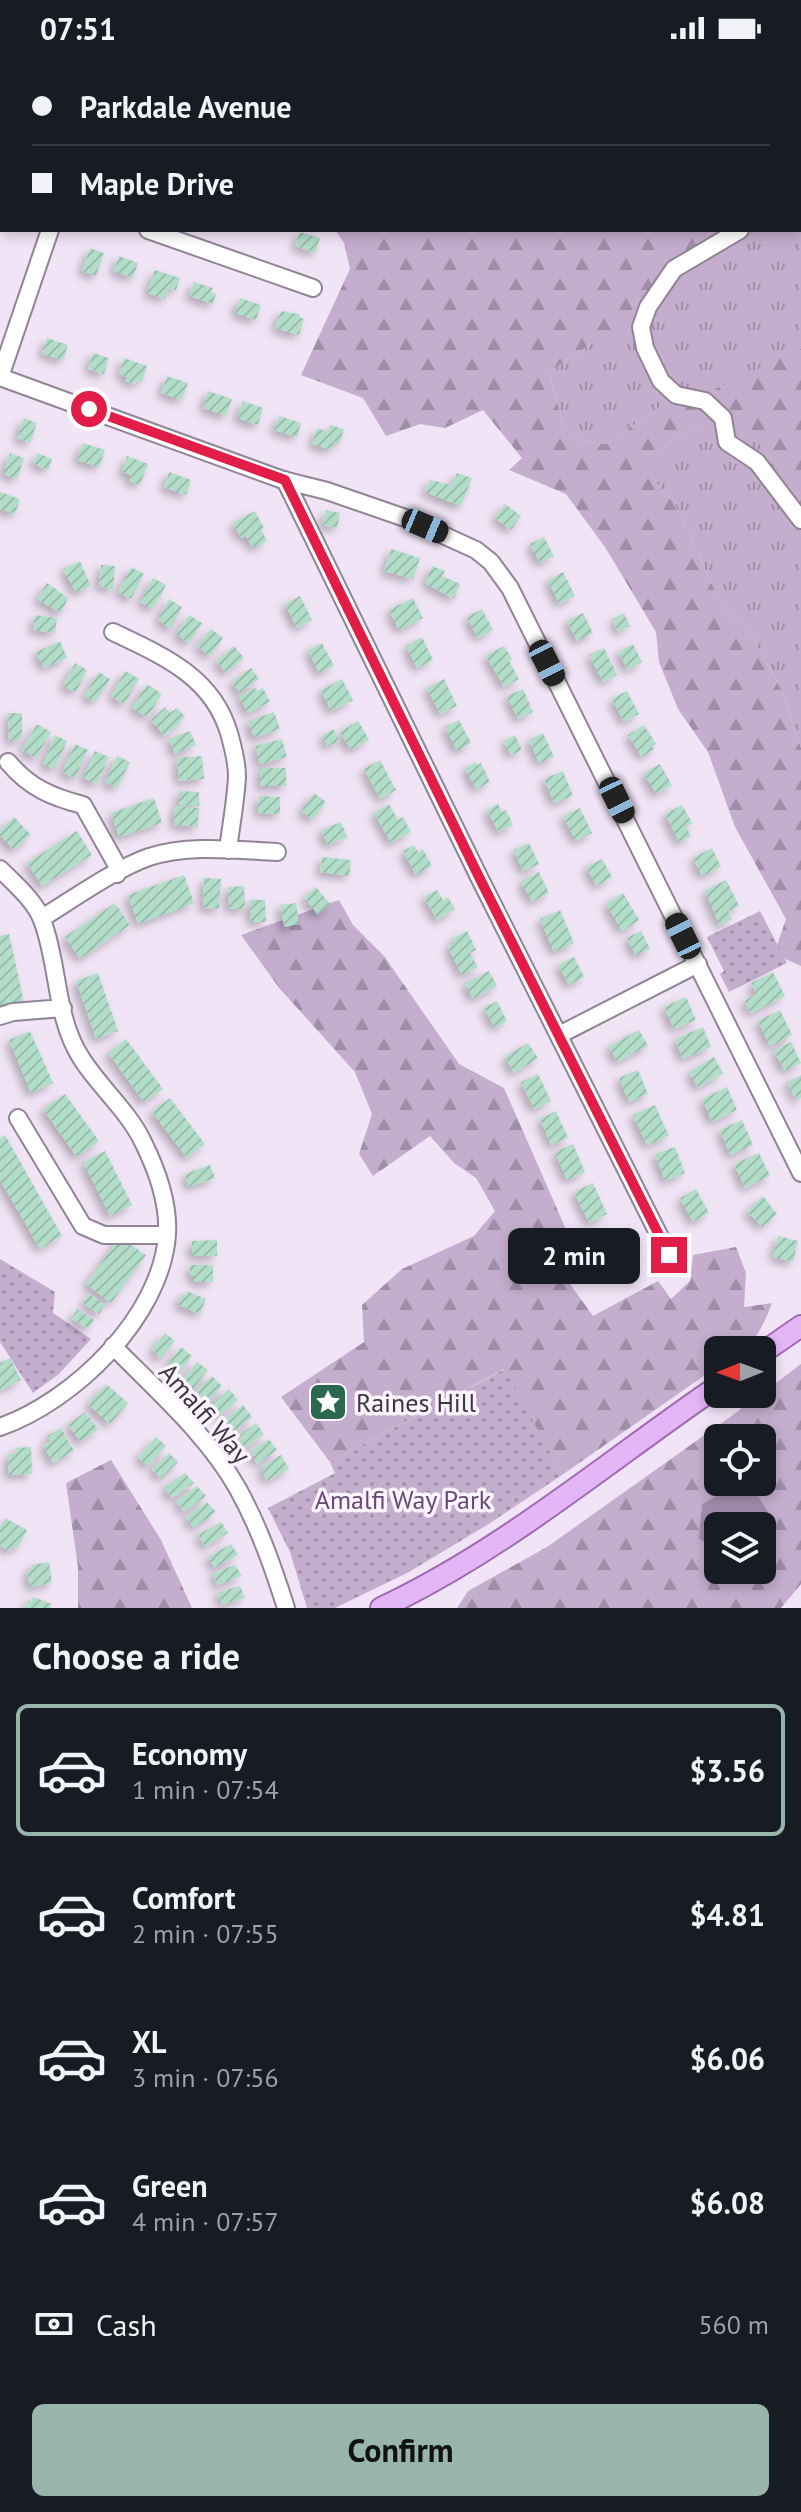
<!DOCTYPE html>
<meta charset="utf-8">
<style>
:root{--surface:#171b24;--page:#20242c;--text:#f1f3f6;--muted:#9ea1a6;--line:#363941;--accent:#98b4ab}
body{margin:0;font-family:"PT Sans",sans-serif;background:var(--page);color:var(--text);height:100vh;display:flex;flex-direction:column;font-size:30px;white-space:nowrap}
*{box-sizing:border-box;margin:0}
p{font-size:26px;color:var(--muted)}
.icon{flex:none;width:44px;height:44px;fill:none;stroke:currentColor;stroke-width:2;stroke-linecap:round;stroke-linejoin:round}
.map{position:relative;height:1552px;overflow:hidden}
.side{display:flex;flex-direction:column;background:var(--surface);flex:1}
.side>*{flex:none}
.banner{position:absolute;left:0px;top:0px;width:802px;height:176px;box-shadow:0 4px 12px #0003;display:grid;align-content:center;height:176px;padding:0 32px;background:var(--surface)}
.needle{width:52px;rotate:269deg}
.tools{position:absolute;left:704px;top:1280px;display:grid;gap:16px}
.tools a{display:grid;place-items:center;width:72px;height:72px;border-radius:12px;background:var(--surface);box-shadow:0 4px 12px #0003;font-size:40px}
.end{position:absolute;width:36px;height:36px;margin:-18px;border:10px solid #e11d48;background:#fff;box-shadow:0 0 0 4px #fff}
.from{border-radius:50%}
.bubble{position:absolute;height:56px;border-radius:12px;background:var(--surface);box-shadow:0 4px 12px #0003;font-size:26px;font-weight:600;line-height:56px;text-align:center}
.car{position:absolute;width:24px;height:48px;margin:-24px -12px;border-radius:10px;box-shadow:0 0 6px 2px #0007;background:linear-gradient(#222 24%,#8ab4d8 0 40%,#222 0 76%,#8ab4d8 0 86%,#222 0)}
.banner b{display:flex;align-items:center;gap:28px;height:76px;font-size:30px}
.banner b+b{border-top:2px solid var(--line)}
.banner i{width:20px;height:20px;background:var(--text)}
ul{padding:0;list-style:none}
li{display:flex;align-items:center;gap:24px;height:132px;margin:0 16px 12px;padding:0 16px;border:4px solid transparent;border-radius:12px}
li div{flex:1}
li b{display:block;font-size:30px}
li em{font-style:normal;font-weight:600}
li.active{border-color:var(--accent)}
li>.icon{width:72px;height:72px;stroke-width:1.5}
h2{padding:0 32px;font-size:36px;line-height:96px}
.pay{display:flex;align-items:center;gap:20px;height:88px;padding:0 32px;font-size:30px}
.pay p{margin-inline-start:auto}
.primary-button{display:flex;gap:16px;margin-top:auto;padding:16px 32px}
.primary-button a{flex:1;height:92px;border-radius:12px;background:var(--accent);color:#111;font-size:32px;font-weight:600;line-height:92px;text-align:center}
.status{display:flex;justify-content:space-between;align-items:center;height:56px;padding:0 40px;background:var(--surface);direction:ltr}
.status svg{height:22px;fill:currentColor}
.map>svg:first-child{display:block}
</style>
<div class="status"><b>07:51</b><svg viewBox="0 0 49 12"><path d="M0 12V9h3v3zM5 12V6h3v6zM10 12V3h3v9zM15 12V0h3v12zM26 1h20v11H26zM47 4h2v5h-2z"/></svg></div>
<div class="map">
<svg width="801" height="1552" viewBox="0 0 801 1552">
<defs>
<pattern id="grass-tufts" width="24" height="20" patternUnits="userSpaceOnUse" patternTransform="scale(2)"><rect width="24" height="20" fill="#c4adcd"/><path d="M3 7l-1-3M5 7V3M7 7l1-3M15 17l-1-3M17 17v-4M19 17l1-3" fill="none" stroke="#a08ea8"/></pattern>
<pattern id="forest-firs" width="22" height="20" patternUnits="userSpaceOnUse" patternTransform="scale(2)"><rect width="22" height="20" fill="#c4adcd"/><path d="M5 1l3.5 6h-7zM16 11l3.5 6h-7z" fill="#a08ea8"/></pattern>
<pattern id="park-dots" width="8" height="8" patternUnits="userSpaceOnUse" patternTransform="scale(2)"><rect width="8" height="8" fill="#c4adcd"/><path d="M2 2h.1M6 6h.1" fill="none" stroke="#a08ea8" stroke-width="1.8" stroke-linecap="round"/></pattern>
<pattern id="building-hatch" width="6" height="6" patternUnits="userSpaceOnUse" patternTransform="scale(2)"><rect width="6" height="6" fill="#b1ddc9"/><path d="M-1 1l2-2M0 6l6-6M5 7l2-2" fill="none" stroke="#99beae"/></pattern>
<filter id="shadow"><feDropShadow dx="-4.5" dy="4.5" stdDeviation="4" flood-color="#0004"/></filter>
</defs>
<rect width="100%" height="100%" fill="#f1e4f6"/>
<path fill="url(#grass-tufts)" d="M801 119V692L781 633 747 572 724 554 675 448 654 424V403L669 386 700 368 669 345 607 388 580 385 563 369 549 316 588 290 672 210 723 174H800Z"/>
<path fill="url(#forest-firs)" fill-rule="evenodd" d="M113 0H706L709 2H112Z
M335 174H723L672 210 631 269 588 290 549 316 563 369 580 385 607 388 670 344 694 351 700 368 669 386 654 403V424L675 448 724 554 747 572 781 633 801 692V910L774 898 786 863 735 771 708 696 678 653 659 606 656 576 605 491 566 438 509 414 522 402 483 354 445 372 420 368 386 380 363 342 301 319 350 213 344 187Z
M801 293V451L764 391 733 371 715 333Z
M339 844 353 869 384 900 459 1008 504 1032 579 1203 567 1224 593 1260 658 1225 671 1243 690 1225 693 1199 736 1191 746 1217 744 1251 772 1247C767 1261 755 1291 738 1294 732 1295 724 1294 718 1294V1310L562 1419 504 1313 330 1406 281 1341 364 1286 362 1249 402 1213 474 1180 495 1155 476 1122 454 1107 430 1080 373 1120 359 1098 372 1058 355 1016 280 933 241 879Z
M801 1308V1528L781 1552H457L468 1535 547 1491 744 1351ZM718 1382H762V1426H718ZM758 1440 771 1460 762 1473V1514H718V1494L699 1483Z
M111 1404 161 1484 192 1552H78V1511L66 1427Z"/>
<path fill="url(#park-dots)" d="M760 855 787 907 729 936 720 918 724 915 707 881Z
M0 1203 55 1236 53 1257 91 1283 59 1318 33 1337 0 1286Z
M505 1313 562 1419 487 1469 409 1516 335 1552H307L290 1496 268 1452 335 1417 330 1406Z"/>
<path fill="#a38cad" d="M724 1436 758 1440 771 1460 762 1473V1470H718V1494L699 1483 702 1448Z"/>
<path fill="url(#building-hatch)" filter="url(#shadow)" d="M300 176 320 182 315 197 295 190Z
M90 192 104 197 96 220 82 215Z
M119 200 138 207 133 222 113 215Z
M155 214 180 222 176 234 169 232 165 243 147 237Z
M194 226 213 232 211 236 216 238 213 248 189 240Z
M240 242 261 249 256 264 235 257Z
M281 255 299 258V261L304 263 299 279 275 272Z
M47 282 68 289 63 304 42 298Z
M93 297 109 302 104 318 88 313Z
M124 302 147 310 142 325 137 324 135 328 125 325 127 321 119 318Z
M167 320 188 327 182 344 161 337Z
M208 335 232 343 226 360 203 352Z
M243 345 263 352 258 369 237 362Z
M279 360 301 367 297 381 274 374Z
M24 362 37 367 30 387 17 382Z
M330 369 344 373 339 388 334 386 331 394 312 388 317 372 328 376Z
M83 387 105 394 99 411 77 404Z
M10 397 24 402 17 423 3 418Z
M37 397 52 403 48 414 33 408Z
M127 400 148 408 140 429 129 425 131 419 122 416Z
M169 416 191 424 186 439 164 431Z
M457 417 472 422 461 450 425 436 430 424 452 429Z
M0 436 20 443 15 458 0 453Z
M505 448 521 460 511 474 495 462Z
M326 454 340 457 337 472 322 469Z
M255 455 264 472 261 473 267 485 253 492 246 480 241 482 233 467Z
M544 481 554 500 540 507 530 488Z
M391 493 420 502 413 523 384 515Z
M80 505 91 530 76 536 63 513Z
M101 509 115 510 113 534 99 530Z
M432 510 445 515 442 520 460 528 454 543 425 527Z
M131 511 144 518 131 543 118 536Z
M563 516 575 540 559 548 548 524Z
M153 522 166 529 153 553 140 546Z
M47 527 68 542 61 557 37 543Z
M300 540 312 564 297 572 285 548Z
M413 542 423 562 399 574 389 554Z
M169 543 182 551 171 573 158 564Z
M482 553 493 574 478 582 467 561Z
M583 557 593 577 577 585 567 565Z
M624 557 630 570 618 576 613 563Z
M35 559 57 562 55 577 33 574Z
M189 559 202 567 189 587 176 578Z
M211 573 223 582 210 600 197 590Z
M422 581 433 604 417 612 406 590Z
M60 585 67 602 44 612 36 596Z
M322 587 334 610 319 617 308 594Z
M633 588 642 606 628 614 618 596Z
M234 590 244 602 226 617 216 605Z
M504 590 512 603 509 605 519 623 504 631 486 600Z
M604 592 617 619 603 626 589 599Z
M75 607 87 614 76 636 63 630Z
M251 612 259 623 240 637 232 626Z
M125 615 139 623 124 648 111 640Z
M99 616 110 623 95 646 84 640Z
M342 623 353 644 331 655 321 634Z
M444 623 457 650 440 658 427 632Z
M147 628 162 638 147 661 132 652Z
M255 632 257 635 263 632 270 646 248 657 239 640Z
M523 633 533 656 518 663 507 640Z
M627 635 639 658 624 666 612 643Z
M165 651 170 657 177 652 185 661 165 680 151 664Z
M274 656 280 673 254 682 248 665Z
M8 657H22V683L9 685Z
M459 664 471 687 457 695 445 671Z
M358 665 369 684 351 694 340 676Z
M37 668 51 676 36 702 22 694Z
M644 669 656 688 652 690 654 693 642 701 628 679Z
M333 673 340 684 328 691 322 680Z
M190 675 196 689 175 698 169 683Z
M543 677 554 701 539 707 529 684Z
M55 679 67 685 55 713 43 708Z
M515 679 522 694 511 699 504 685Z
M282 683 287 701 260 708 255 690Z
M75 688 88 694 75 722 62 716Z
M95 695 109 701 97 728 83 722Z
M117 700 130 706 117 732 105 726Z
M202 700 204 723 179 725 177 702Z
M380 704 396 734 380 743 364 713Z
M476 706 477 709 481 707 490 726 476 733 465 712Z
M660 708 672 729 656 738 644 717Z
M260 712H286V730H260Z
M563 715 573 740 554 747 544 723Z
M179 735 199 736V750L179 749Z
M314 737 326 746 313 764 301 755Z
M259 740 280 741V758L258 757Z
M154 742 162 767 119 781 111 757Z
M389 748 398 764 403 761 411 776 391 787 374 757Z
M498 748 502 756 506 754 513 769 498 776 487 754Z
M682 749 692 767 686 771 691 780 679 786 665 758Z
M175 750 199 752 198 771 174 769Z
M580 752 592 777 576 785 563 760Z
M14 761 31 779 14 794 0 779V774Z
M341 766 347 781 328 789 321 774Z
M77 775 92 799 42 830 27 807Z
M529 787 539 808 523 815 514 794Z
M414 789 418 796 423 793 432 810 416 819 403 795Z
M712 792 721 811 702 820 693 802Z
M322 801 351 804 349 820 320 816Z
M602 803 612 821 597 830 586 811Z
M539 816 549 837 532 846 521 825Z
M184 819 194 847 138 868 128 839Z
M204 822 221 823 219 853 203 852Z
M726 824 739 850 728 855 732 863 720 870 705 835Z
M244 830 245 853H229L228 831Z
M316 831 330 848 318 859 304 841Z
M437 834 443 844 448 841 455 853 437 864 424 841Z
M623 837 639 864 622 875 606 848Z
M250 844H265L266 866H251Z
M115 847 130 869 80 903 65 881Z
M296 847 299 868 284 871 280 849Z
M560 854 574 887 554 896 540 863Z
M467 875 476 894 470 897 478 911 462 919 448 891 455 887 453 882Z
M641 875 650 893 636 900 627 882Z
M9 878 24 947 0 952V880Z
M574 901 584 921 569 929 558 909Z
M489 915 497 930 473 943 465 927Z
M773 916 785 940 751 957 744 945 757 938 751 927Z
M98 917 118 975 96 983 76 925Z
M686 941 696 964 674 973 664 951Z
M497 945 507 965 495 972 484 952Z
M780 954 792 979 770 990 758 965Z
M703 971 711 991 683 1003 675 983Z
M639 974 648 990 617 1006 609 990Z
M30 975 53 1027 31 1037 9 984Z
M126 983 163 1033 144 1046 108 997Z
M791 986 801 1007 785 1015 774 995Z
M528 987 538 1002 514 1017 505 1001Z
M714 1001 723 1017 698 1032 689 1016Z
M638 1014 648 1038 629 1046 619 1022Z
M538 1018 551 1045 534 1053 521 1026Z
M801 1019V1042L797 1045 787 1026Z
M727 1031 737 1054 712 1066 702 1043Z
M65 1038 99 1085 77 1101 43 1053Z
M170 1042 205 1088 187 1102 152 1056Z
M655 1049 669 1080 647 1089 633 1059Z
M556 1055 568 1082 551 1089 540 1063Z
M742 1064 753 1089 730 1099 720 1074Z
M5 1079 62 1180 40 1193 0 1124V1082Z
M573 1088 585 1116 567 1124 555 1096Z
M675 1091 685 1117 665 1125 655 1098Z
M105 1095 132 1149 110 1160 83 1106Z
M759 1097 770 1120 745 1132 734 1108Z
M210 1109 215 1122 189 1131 185 1118Z
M593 1127 607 1158 589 1167 574 1136Z
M696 1133 709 1157 693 1166 680 1142Z
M763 1140 777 1158 762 1171 747 1155Z
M778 1180 798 1185 793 1206 773 1201Z
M120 1181 146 1199 111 1247 86 1228Z
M599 1183 614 1210 602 1216 597 1206 590 1209 582 1192Z
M217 1184V1200H192V1185Z
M190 1209H213V1226H194V1220H190Z
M187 1235 206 1243 200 1258 178 1249 182 1238 186 1239Z
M89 1238 105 1249 99 1258 83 1247Z
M78 1253 94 1264 88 1273 71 1262Z
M165 1277 175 1285 160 1303 152 1293Z
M181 1291 192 1300 176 1321 169 1316 173 1312 168 1308Z
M10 1302 21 1324 0 1335V1307Z
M197 1306 208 1314 192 1334 183 1327V1323Z
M212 1320 222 1330 206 1348 199 1341 201 1339 197 1335Z
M106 1328 128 1347 110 1368 88 1348Z
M229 1333 238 1344 218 1361 212 1354 215 1351 212 1348Z
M243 1349 252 1361 236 1375 233 1371 230 1374 223 1366Z
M85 1356 98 1373 81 1386 68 1369Z
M256 1367 264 1378 245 1392 239 1385 242 1382 240 1379Z
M61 1372 74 1395 53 1407 43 1389 51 1385 47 1380Z
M156 1381 166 1390 148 1410 138 1401Z
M269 1383 277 1394 257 1408 251 1395Z
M31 1391 32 1418 9 1419 8 1398 17 1397 16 1392Z
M169 1397 178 1406 161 1423 152 1413Z
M281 1399 289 1413 267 1425 262 1416 265 1415 262 1410Z
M185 1417 194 1427 172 1442 164 1432Z
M197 1430 206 1440 184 1456 176 1445Z
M207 1446 216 1456 194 1472 186 1461Z
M5 1462 27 1474 17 1493 13 1490 10 1495 0 1490V1472Z
M221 1466 228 1477 205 1491 198 1479Z
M231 1488 238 1499 215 1512 208 1501Z
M49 1506 52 1527 30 1531 27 1515 32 1514 31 1509Z
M235 1509 242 1520 217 1529 213 1517Z
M240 1530 245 1542 222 1549 218 1536Z
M33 1541 52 1548 50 1552H25L29 1544 32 1545Z"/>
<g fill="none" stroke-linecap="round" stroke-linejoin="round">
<g stroke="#908495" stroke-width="20">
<path id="minor" d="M800 134H801
M148 174 313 232
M740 174 674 213 648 251 641 271 645 292 661 325 676 339 705 345 723 362 727 386 757 406 801 464
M0 321 283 424 327 435 408 463 476 494 491 506 510 532 801 1117
M0 321 50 174
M285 424 480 823 669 1199
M113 576C163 600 212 620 229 677 233 691 237 706 237 720 236 744 231 769 228 794
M8 706C29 731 51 741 83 749L119 813 117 818
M0 813C14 827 35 845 42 864 58 905 55 953 76 993 93 1026 127 1052 143 1086 157 1114 169 1147 167 1179 161 1261 74 1345 0 1371
M42 862C73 843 115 813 149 801 189 788 235 794 277 796
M0 960 13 956 63 952
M559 979 698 908
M18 1062 83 1170 104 1179H167
M113 1290C156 1334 207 1378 238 1433 259 1471 273 1511 286 1552"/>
</g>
<g stroke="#9e6ab2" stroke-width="24">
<path id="major" d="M762 1297 801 1270
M381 1552C503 1495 608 1405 718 1330"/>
</g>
<use href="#minor" stroke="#fff" stroke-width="16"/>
<use href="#major" stroke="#e4b6f6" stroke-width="20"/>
</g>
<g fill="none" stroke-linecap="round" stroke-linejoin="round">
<path stroke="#e11d48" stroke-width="10" d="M89 353 285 424 480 823 669 1199"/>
</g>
<defs>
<g id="sight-square" transform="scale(2)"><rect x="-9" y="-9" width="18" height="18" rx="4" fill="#2c6750" stroke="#fbf3fe"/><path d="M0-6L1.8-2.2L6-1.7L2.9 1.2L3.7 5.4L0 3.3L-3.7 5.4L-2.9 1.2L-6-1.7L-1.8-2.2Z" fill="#fff"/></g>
</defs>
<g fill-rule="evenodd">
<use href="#sight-square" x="328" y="1346"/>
</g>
<g text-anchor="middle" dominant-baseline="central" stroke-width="7" stroke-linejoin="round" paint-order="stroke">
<g font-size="26" fill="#3c373e" stroke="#fbf3fe" text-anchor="start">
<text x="356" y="1346">Raines Hill</text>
</g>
<g font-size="26" fill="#3c373e" stroke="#fbf3fe">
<text transform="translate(205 1357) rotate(49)">Amalfi Way</text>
</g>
<g font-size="26" fill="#694877" stroke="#fbf3fe">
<text x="403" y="1443">Amalfi Way Park</text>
</g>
</g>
</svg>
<div class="tools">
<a><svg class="needle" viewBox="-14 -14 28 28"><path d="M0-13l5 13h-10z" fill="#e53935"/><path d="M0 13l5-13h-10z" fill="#9ea1a6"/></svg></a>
<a><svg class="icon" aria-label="locate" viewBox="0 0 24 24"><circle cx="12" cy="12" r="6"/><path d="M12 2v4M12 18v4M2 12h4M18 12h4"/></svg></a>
<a><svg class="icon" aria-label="layers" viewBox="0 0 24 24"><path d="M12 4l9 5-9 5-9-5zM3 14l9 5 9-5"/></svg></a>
</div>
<i class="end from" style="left:89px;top:353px"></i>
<i class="end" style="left:669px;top:1199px"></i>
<div class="bubble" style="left:508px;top:1172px;width:132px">2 min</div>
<i class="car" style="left:425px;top:470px;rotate:113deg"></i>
<i class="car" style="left:547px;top:607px;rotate:153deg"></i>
<i class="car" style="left:617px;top:744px;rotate:154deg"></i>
<i class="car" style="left:683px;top:880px;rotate:334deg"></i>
<div class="banner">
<b><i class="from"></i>Parkdale Avenue</b>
<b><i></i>Maple Drive</b>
</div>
</div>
<section class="side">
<h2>Choose a ride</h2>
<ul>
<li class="active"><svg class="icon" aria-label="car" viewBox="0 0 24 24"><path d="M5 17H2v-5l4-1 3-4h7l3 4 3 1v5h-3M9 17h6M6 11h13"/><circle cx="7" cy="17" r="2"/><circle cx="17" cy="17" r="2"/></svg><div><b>Economy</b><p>1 min · 07:54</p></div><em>$3.56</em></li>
<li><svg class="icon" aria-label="car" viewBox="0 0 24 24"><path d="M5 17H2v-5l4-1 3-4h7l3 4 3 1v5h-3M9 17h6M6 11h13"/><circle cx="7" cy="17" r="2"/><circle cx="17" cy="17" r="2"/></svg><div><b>Comfort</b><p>2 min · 07:55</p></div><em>$4.81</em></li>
<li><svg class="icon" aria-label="car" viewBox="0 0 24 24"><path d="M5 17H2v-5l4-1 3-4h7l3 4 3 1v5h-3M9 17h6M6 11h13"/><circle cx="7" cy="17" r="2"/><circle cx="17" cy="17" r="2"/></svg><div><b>XL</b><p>3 min · 07:56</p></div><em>$6.06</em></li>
<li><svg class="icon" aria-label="car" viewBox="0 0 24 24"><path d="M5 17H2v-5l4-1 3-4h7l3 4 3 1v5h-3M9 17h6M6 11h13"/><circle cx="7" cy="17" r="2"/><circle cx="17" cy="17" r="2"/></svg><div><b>Green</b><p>4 min · 07:57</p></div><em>$6.08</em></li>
</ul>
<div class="pay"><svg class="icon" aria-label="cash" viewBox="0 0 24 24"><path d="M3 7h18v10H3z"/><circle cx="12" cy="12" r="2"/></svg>Cash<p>560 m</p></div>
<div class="primary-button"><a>Confirm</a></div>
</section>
